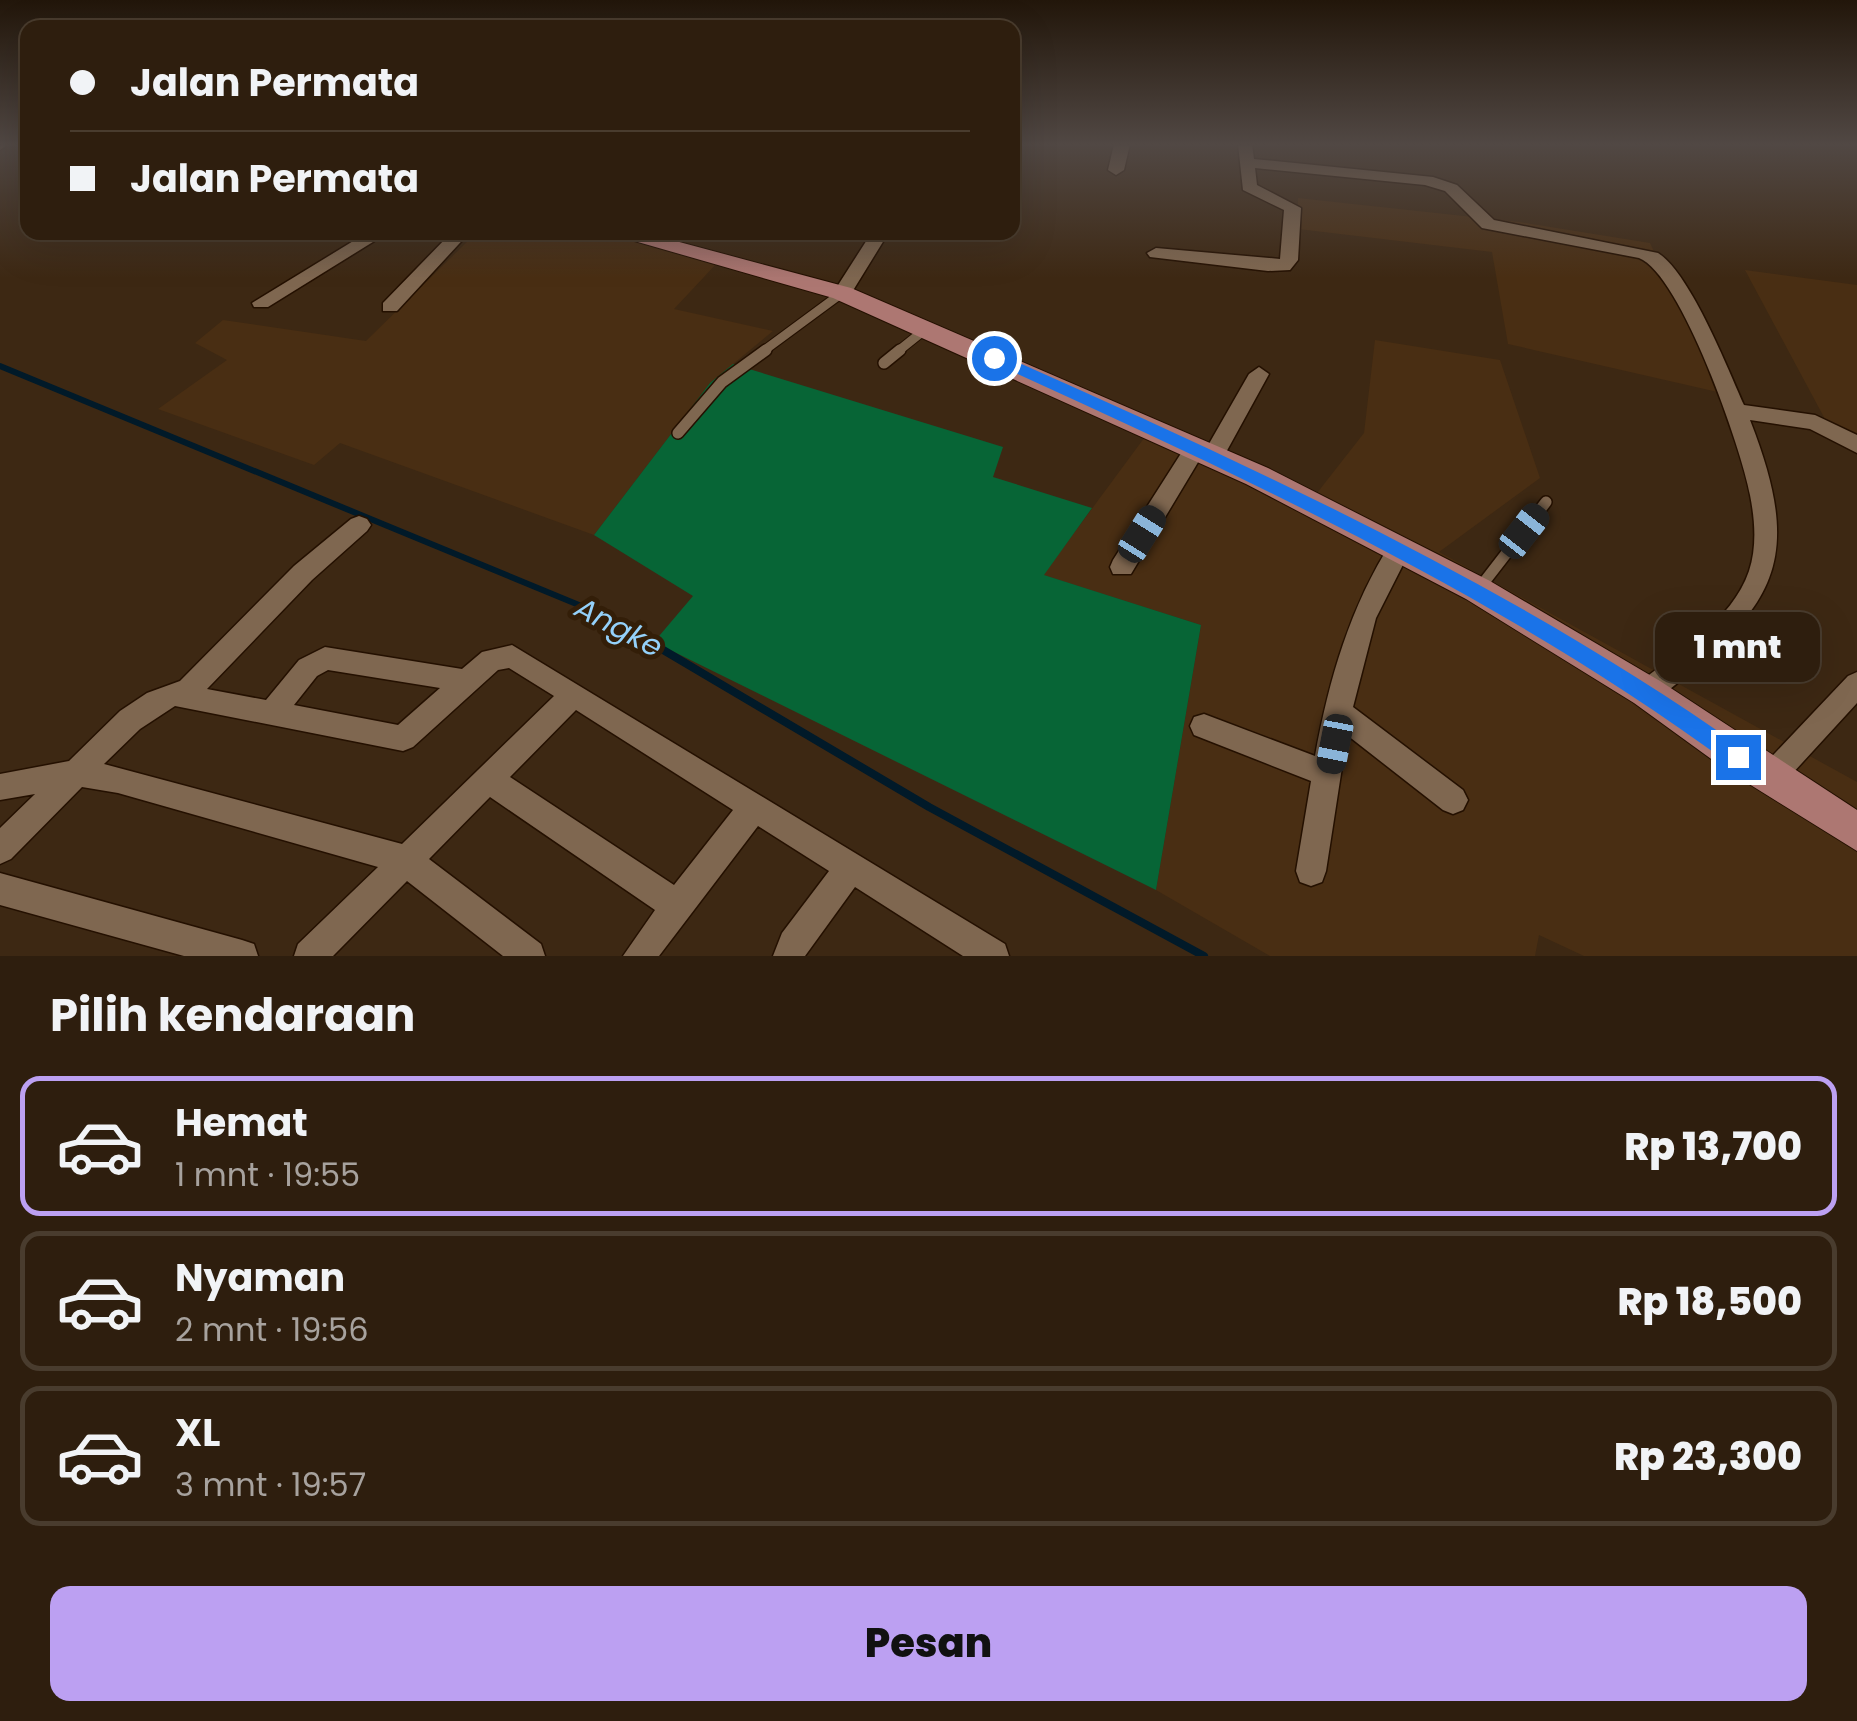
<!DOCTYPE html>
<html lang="id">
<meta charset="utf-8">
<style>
:root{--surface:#2e1e0e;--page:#362717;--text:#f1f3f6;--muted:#a7a29e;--line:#493c2e;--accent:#bca0f2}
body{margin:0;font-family:Poppins,sans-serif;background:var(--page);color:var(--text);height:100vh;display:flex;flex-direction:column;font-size:38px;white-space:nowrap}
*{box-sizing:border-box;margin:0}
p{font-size:32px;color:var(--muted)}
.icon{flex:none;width:55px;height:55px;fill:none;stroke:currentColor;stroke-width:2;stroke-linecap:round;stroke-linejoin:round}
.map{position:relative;height:956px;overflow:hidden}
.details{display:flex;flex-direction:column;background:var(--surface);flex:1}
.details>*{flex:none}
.top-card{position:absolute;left:20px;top:20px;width:1000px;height:220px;border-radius:20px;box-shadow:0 10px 40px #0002,0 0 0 2px var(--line);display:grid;align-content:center;height:220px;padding:0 50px;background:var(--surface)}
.end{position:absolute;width:45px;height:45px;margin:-22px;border:12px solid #1a73e8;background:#fff;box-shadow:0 0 0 5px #fff}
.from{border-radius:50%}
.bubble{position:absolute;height:70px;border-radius:20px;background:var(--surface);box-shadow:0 10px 40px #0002,0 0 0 2px var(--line);font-size:32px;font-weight:800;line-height:70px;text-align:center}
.car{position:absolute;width:30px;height:60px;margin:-30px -15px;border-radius:12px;box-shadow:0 0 8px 2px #0007;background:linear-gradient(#222 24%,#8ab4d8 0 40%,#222 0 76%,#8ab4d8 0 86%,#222 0)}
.top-card b{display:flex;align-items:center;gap:35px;height:95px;font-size:38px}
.top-card b+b{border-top:2px solid var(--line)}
.top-card i{width:25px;height:25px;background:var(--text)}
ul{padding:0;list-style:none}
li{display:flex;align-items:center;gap:30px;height:140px;margin:0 20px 15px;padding:0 30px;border:5px solid var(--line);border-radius:20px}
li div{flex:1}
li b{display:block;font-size:38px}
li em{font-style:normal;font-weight:800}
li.current{border-color:var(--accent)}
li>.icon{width:90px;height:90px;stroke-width:1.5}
h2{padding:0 50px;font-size:45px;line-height:120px}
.primary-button{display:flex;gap:20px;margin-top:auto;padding:20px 50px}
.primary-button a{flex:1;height:115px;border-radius:20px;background:var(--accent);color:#111;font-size:40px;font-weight:800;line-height:115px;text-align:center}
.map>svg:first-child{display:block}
</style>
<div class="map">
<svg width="1857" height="956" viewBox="0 0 1857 956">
<rect width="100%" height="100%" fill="#3d2813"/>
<path fill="#492e13" d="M1298 198 1519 222 1650 243 1722 393 1508 344 1492 252 1298 229Z
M476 233H596L719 261 674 309 773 331 710 383 594 535 340 443 314 465 158 409 227 360 195 343 223 320 366 341Z
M1745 270 1857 285V440L1826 421Z
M1375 340 1500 360 1540 478 1439 552 1857 782V956H1584L1539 935 1535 956H1270L1156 890 1201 625 1043 575 1153 426 1310 502 1364 433Z"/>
<path fill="#076536" d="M733 364 1003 447 993 477 1092 508 1044 575 1201 625 1156 890 654 642 693 596 594 535 710 383Z"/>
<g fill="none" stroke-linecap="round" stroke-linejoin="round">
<path stroke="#011a29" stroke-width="6" d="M0 366 608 617"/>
<path stroke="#011a29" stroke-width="8" d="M604 615 929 807 1204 956"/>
<g stroke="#241000" stroke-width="11">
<path id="lane-far1" d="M762 352 842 293
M897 352 927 328"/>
</g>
<g stroke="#241000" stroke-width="14">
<path id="lane" d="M884 363 900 350
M678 433 722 382 766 350
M1478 590 1546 502"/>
</g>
<g stroke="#241000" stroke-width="3">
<path id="street" d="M0 144H8L0 150Z
M1114 144H1130L1124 170 1116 175 1108 170Z
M1238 144H1252L1254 159 1433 177 1457 185 1494 220 1658 253C1690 273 1728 369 1744 405L1815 415 1857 435V453L1810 429 1750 420C1808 568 1771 608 1657 700L1647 704 1637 700 1633 692 1637 684C1677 653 1732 621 1749 571 1757 547 1755 520 1750 495 1742 450 1681 274 1639 258L1482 228 1445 191 1425 185 1255 168 1257 185 1301 208 1298 260 1290 270 1268 271 1150 257 1147 253 1156 248 1280 259 1284 210 1243 190Z
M368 232H389L268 307H254L252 303Z
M452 232H470L397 311H383V303Z
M872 232H889L849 297H835L833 293Z
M1259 367 1269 374 1224 456 1213 464 1205 461 1202 456 1249 374Z
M1195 441 1206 449 1131 574H1113L1110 567 1113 560 1187 444Z
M359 516 367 519 371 525 367 531 312 580 207 689 266 700 299 660 325 647 462 669 482 652 512 645 1005 944 1009 956H963L855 887 805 956H773L782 933 829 871 758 826 659 956H623L655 910 490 797 429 859 541 944 545 956H503L407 881 333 956H294L298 944 378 867 118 793 82 787 11 859 0 864V828L35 794 0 800V774L69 761 120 711 147 693 180 681 294 566 351 519ZM509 668 554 696 402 844 104 764 140 729 175 706 403 751 413 747 498 670ZM328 670 440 688 398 725 294 705 317 676ZM576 710 733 810 674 885 510 777Z
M1400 538 1408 541 1412 547 1376 618 1353 707 1463 790 1468 800 1463 810 1453 814 1443 810 1347 735 1326 871 1322 882 1311 886 1300 882 1296 871 1311 781 1194 735 1190 726 1194 717 1204 714 1315 756C1329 679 1350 607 1392 541Z
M1857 672V703L1780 787 1770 791 1760 787 1756 778 1760 769 1848 676Z
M0 873 242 940 254 944 258 956H184L0 905Z"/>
</g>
<g stroke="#241000" stroke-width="2">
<path id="primary" d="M603 232H642L851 288 1268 468 1490 581 1660 681 1857 810V851L1725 769 1634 703 1466 599 1246 484 833 298Z"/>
</g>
<use href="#lane-far1" stroke="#7f6750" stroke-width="9"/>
<use href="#lane" stroke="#7f6750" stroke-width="11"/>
<use href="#street" fill="#7f6750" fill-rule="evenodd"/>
<use href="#primary" fill="#ad7772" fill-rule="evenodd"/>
</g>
<linearGradient id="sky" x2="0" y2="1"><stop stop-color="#22160a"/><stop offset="0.52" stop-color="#514844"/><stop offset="1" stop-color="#514844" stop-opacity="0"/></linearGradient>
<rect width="1857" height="278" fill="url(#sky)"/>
<path fill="#1a73e8" d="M989 354H999C1258 469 1514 586 1745 750V764H1730C1501 596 1247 478 989 361Z"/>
<g text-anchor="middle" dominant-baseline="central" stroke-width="10" stroke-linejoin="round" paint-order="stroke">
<g font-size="30" font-style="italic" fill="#94d1fa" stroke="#331e08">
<text transform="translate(619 627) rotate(28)">Angke</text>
</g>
</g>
</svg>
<i class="end from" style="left:994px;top:358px"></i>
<i class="end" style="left:1738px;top:757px"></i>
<div class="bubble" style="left:1655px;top:612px;width:165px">1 mnt</div>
<i class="car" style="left:1524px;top:531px;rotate:38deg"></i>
<i class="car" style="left:1142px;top:534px;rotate:32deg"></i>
<i class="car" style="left:1335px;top:744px;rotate:191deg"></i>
<div class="top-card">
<b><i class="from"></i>Jalan Permata</b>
<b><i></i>Jalan Permata</b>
</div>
</div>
<section class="details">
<h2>Pilih kendaraan</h2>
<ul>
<li class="current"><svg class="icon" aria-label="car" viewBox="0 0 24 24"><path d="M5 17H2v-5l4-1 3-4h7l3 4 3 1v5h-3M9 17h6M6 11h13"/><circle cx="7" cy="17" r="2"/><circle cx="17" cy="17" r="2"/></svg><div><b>Hemat</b><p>1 mnt · 19:55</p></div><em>Rp 13,700</em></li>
<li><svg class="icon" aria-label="car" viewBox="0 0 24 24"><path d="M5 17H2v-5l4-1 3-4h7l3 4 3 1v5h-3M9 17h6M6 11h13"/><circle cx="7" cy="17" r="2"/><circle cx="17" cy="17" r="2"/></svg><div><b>Nyaman</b><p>2 mnt · 19:56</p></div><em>Rp 18,500</em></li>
<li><svg class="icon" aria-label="car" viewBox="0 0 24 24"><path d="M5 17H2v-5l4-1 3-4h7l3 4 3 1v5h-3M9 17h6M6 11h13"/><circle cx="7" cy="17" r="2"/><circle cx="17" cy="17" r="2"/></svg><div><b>XL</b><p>3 mnt · 19:57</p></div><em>Rp 23,300</em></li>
</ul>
<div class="primary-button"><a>Pesan</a></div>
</section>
